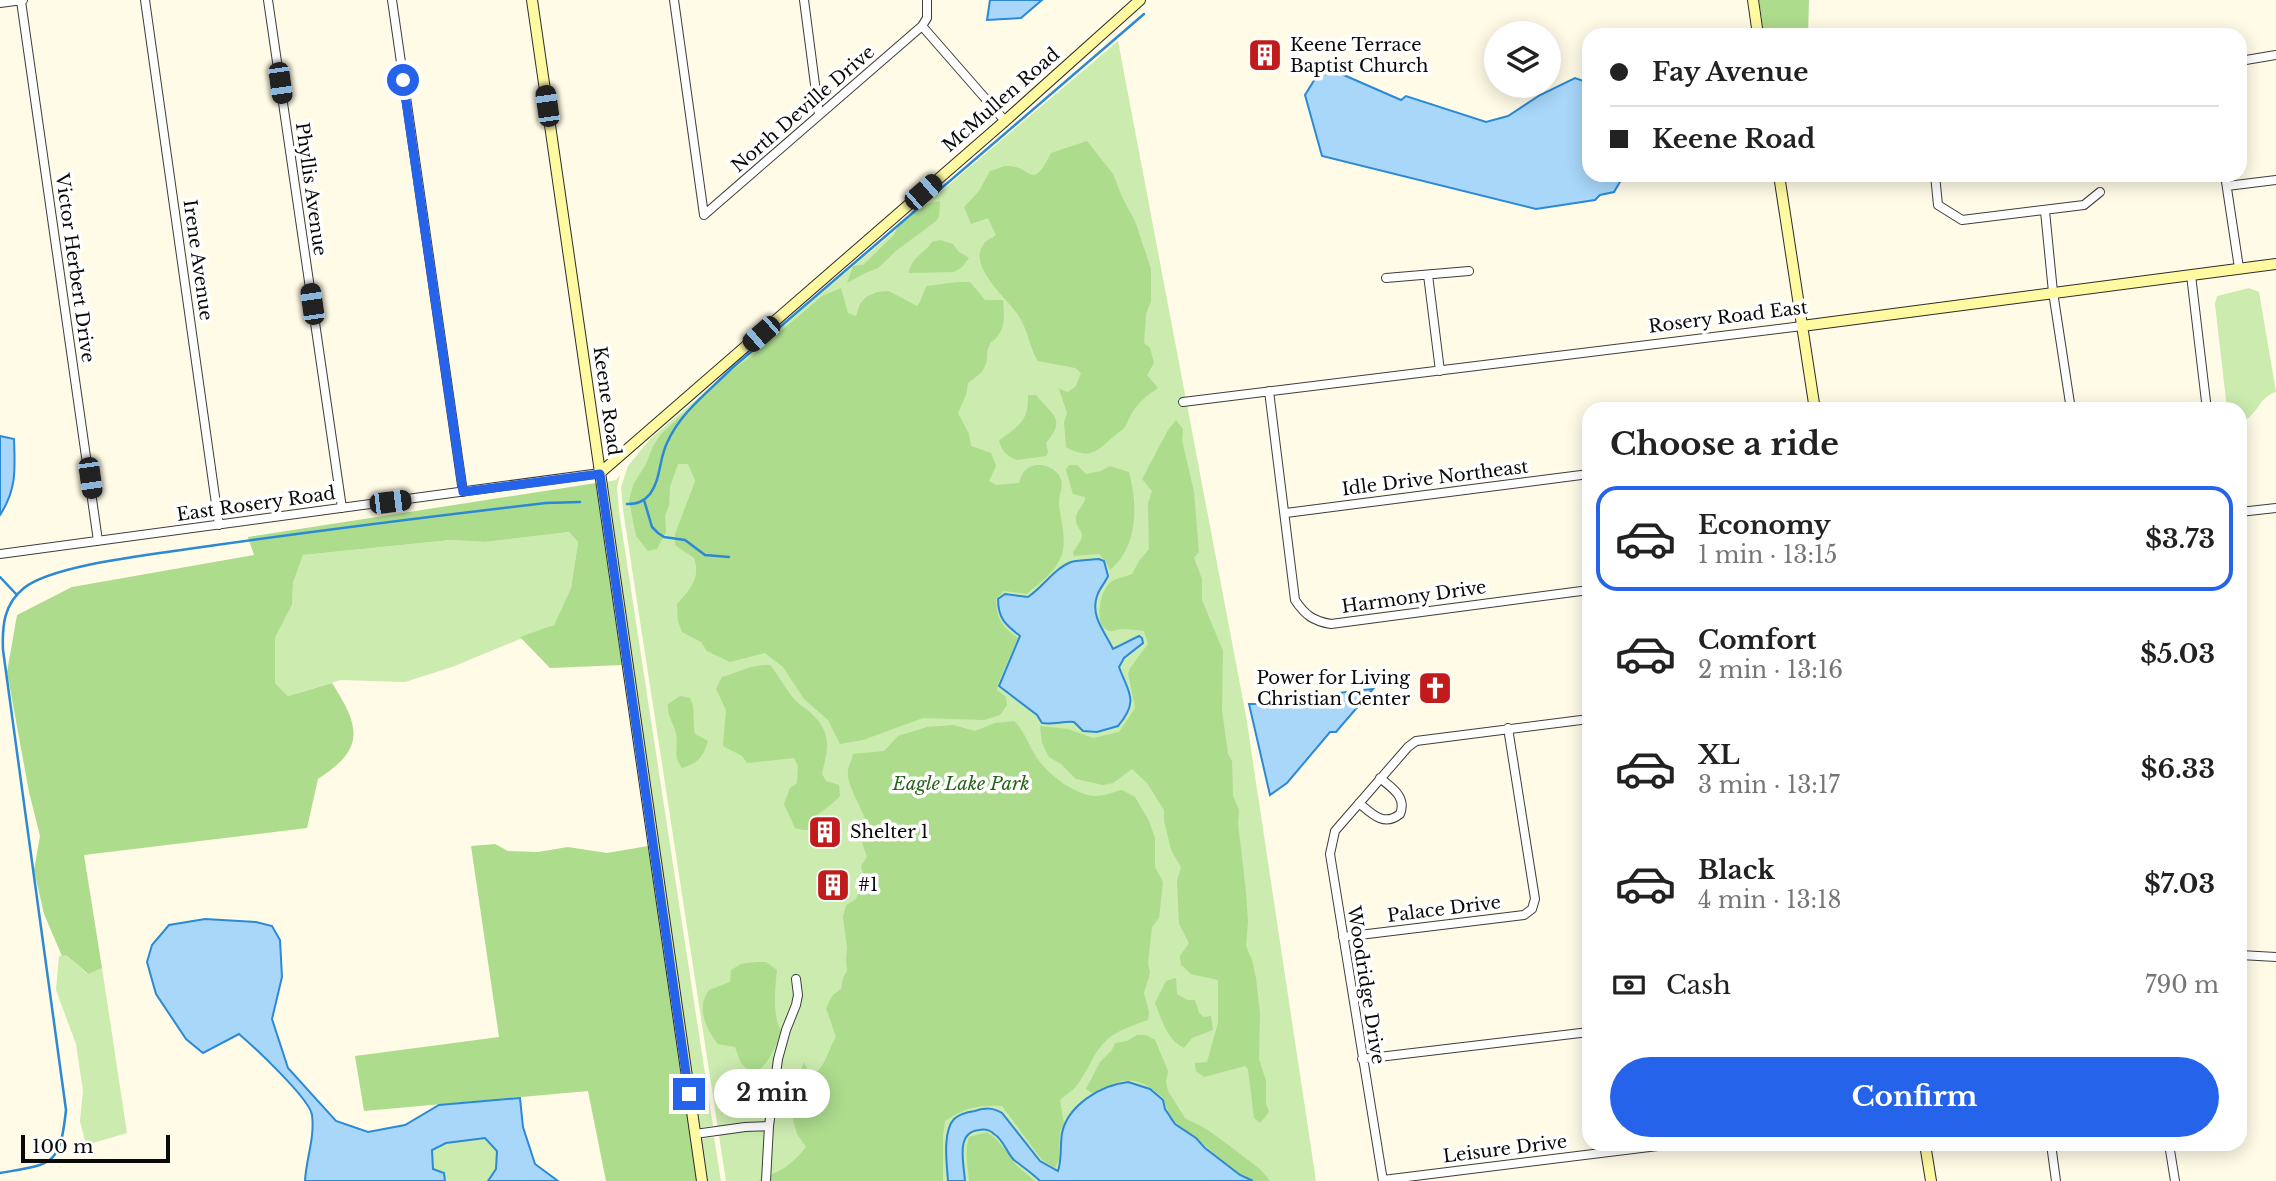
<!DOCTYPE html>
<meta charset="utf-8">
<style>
:root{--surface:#fff;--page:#f6f6f6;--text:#222;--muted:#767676;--line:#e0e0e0;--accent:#2563eb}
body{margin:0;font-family:"Libre Baskerville",serif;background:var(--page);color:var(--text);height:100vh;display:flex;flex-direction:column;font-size:26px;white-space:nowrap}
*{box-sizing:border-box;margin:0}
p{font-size:23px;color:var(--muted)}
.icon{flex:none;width:38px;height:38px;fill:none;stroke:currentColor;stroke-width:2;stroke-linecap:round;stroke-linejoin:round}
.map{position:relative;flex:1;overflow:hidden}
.drawer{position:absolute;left:1582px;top:402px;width:665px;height:749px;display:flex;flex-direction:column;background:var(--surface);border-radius:21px;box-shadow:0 4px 18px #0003}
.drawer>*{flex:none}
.guide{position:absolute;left:1582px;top:28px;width:665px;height:154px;border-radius:21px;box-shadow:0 4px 18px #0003;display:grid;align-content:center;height:154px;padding:0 28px;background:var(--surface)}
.controls{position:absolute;left:1484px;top:21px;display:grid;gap:14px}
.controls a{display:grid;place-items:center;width:77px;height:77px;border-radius:50%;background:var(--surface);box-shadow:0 4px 18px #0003;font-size:35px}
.scale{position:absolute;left:21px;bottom:18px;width:149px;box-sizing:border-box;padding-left:7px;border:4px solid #0a0a0a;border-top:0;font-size:19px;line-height:24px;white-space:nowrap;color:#0a0a0a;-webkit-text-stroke:5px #fff;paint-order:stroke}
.end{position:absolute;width:32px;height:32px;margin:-16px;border:9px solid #2563eb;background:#fff;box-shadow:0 0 0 4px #fff}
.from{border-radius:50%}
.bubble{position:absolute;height:49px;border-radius:24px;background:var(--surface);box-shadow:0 4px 18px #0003;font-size:23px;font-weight:800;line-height:49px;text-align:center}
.car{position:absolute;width:21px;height:42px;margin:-21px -10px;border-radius:9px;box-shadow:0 0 5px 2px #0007;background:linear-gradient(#222 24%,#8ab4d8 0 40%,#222 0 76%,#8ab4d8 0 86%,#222 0)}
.guide b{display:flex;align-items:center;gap:24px;height:66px;font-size:26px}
.guide b+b{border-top:2px solid var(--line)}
.guide i{width:18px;height:18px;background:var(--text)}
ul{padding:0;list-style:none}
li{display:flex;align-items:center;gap:21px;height:105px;margin:0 14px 10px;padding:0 14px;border:4px solid transparent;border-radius:21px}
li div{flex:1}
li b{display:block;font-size:26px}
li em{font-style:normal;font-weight:800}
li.selected{border-color:var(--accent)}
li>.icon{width:63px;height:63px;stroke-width:1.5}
h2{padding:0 28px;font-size:32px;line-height:84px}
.pay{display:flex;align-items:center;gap:18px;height:77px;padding:0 28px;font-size:26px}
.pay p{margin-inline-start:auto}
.primary-button{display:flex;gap:14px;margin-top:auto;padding:14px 28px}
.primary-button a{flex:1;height:80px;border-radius:42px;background:var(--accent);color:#fff;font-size:28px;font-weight:800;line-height:80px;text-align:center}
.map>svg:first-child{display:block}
</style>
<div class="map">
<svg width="2276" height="1181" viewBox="0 0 2276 1181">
<rect width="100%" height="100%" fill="#fffbe7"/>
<path fill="#cbebaf" d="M1118 41 1246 716 1316 1181H726L623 510 621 487 628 466 650 439Z
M2249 288 2259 292 2276 392C2257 398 2258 417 2240 422V410L2227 409 2215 304 2217 296Z
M620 475 617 488 619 511 713 1126 699 1128 606 482 616 480Z
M569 532 578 542 571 588 554 625 452 667 405 682 341 680 288 696 275 683V638L292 605 293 583 303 555 451 540 485 542Z
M66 955 87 974 102 968 127 1133 86 1145 80 1121 83 1091 76 1044 56 990 59 956Z
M714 1137 721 1181H707L701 1139Z
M486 1138 497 1151 496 1169 488 1181H445L444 1173 433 1169 432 1150 446 1143Z"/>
<path fill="#addc8d" d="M1759 0H1809L1808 35H1764Z
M1087 141 1113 174 1122 197 1135 221 1151 269V301L1146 314 1144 343 1150 348 1154 363 1147 375 1158 388C1150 394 1143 398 1137 406 1131 412 1130 418 1126 425 1123 431 1118 432 1114 436 1096 452 1090 460 1066 447L1064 422 1067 413 1059 389 1051 386 1068 392 1076 386 1081 373 1075 368 1038 361C1029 347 1028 329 1018 315 1007 298 968 267 983 245 986 240 992 238 996 235L988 218 971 224 964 207 979 191 990 171C995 170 1001 167 1006 166 1031 164 1031 194 1051 153Z
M940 201 939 217 935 222 897 250 878 268 865 273 847 283 853 266 863 265 894 235 899 223 927 204Z
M940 240 953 244 958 251 969 258 962 267 954 272 909 273C910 258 925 253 932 242Z
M958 282H970L985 300H1003C1004 312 1006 328 996 338 989 346 994 336 989 346 986 352 988 357 986 363 984 373 975 377 968 383L966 395 958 413 969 434 971 446 991 453 996 466 989 481 996 485 1019 483C1020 480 1021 476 1023 473 1032 460 1053 464 1060 477 1065 486 1058 495 1059 504 1061 522 1069 546 1058 563 1052 574 1036 586 1027 594L1004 591 996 599C996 618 1003 628 1018 638L998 683 997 690 1006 697 1007 705 1000 715 984 720 923 718 863 740 840 744 828 720 804 699 783 667 765 653 730 662 707 651 701 642 682 632 678 621 677 604C690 589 701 579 694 558L675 545V534L694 484 695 480 688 464H678L670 487 669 505 665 516 666 532 657 549 648 551 636 536 629 500 633 485 646 464 653 446 661 434 727 374 758 351 822 296 841 288 848 313 856 316 860 304 866 297 877 292 889 291 917 306C922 301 922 293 927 286Z
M1028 395H1036C1052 415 1067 418 1046 443L1048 452 1046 456 1017 460C1007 456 1001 451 999 440 1018 427 1029 421 1028 395Z
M1176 420 1183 429 1182 440 1194 492 1199 552 1194 558 1202 579V600L1223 651 1222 710 1228 754 1232 761 1233 796 1239 810 1238 823 1246 892 1248 922 1246 946 1252 960 1256 978 1260 1014 1259 1059 1266 1081V1103L1269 1112 1260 1123 1254 1118 1248 1069 1245 1066 1204 1077 1196 1071 1195 1063 1207 1062 1218 1023V980L1191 974 1181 965 1180 956 1189 943 1179 924 1177 881 1181 867 1171 850 1164 820V810L1147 783 1132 769 1113 783 1103 785 1076 779 1061 764 1049 757 1042 743 1040 726 1068 729 1093 738 1119 732 1135 708 1128 674 1130 668 1148 644 1144 631C1137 630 1128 629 1121 629 1118 629 1114 632 1110 631 1092 628 1100 589 1111 582 1116 578 1126 577 1132 574L1139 561 1149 549 1148 504 1152 491 1142 479 1168 430Z
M1069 465H1077L1086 474 1101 471 1110 466 1129 472C1138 505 1138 547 1110 570L1105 560 1099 554 1074 556 1073 552C1092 527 1075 535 1076 517 1077 509 1085 506 1085 497L1073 494 1066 470Z
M596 483 622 665 550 668 520 637 554 625 571 588 578 542 569 532 485 542 451 540 303 555 293 583 292 605 275 638V683L288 696 332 683C360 727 366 748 318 779L307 828 84 855 102 968 88 974 66 955 62 956 44 914 34 870 40 836 29 792 7 672 17 615 72 587 254 555 248 537Z
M770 665C780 677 786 691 797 702 802 707 809 710 814 716 833 736 827 750 822 774L826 781 839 785 840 796C831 806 821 811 811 820L813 830H803L795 828 784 804 790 788 797 783 798 766 794 758 747 763 742 756 723 746 726 710 716 689 722 677C743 671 748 665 770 665Z
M680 696 690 698C696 708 692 722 695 734L708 741C703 757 698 763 682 768 672 755 679 747 676 733 673 722 667 716 668 704Z
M1014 721C1024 730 1027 742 1034 753 1044 772 1074 795 1095 796 1104 796 1114 792 1122 790L1135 797 1149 821 1155 838V867L1163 882 1159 918 1152 927 1148 963 1150 973 1144 993 1149 1012 1148 1020C1140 1022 1134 1025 1127 1028 1095 1040 1095 1061 1077 1085 1073 1091 1065 1095 1060 1100L1064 1124 1060 1131 1059 1159 1055 1168 1042 1160 1002 1106C977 1105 967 1107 945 1121L943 1135V1181H758C781 1170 789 1168 806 1147L797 1134 793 1119 805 1102 798 1077 804 1062 809 1073 818 1071C827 1061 829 1048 836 1037L826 1008 833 995 841 989 843 978 847 971 846 959 847 948 843 917 846 905 856 899 864 879 861 866 867 857 859 833 868 829C865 811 846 787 848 770 849 765 852 759 853 754L884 751 898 736 927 727 953 725 975 731 995 723Z
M495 844 508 851 538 852 568 847 607 853 648 846 697 1181H606L588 1091 364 1111 355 1056 499 1037 471 846Z
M756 962H766L777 970C775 990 772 1013 781 1031 776 1047 768 1067 752 1074L741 1063 735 1047 718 1044C705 1027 696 1008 709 990L730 982 731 970 741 964Z
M1176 978 1177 994 1187 1000H1195L1199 1013 1204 1017 1211 1016 1213 1030 1192 1038 1184 1048C1167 1040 1162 1020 1155 1003L1166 981Z
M1137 1035H1146L1155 1040 1168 1071 1166 1082 1168 1091 1185 1118 1208 1130 1235 1150 1261 1170 1270 1181C1265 1181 1259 1181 1254 1181 1236 1176 1212 1151 1198 1139 1191 1133 1182 1129 1176 1123 1169 1116 1166 1108 1164 1099 1150 1085 1132 1075 1113 1084 1105 1088 1100 1091 1092 1093L1086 1089 1100 1062 1112 1050 1115 1043 1127 1041Z
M987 1132 995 1138 1010 1155 1016 1165 1035 1181H969C968 1166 964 1152 969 1137Z"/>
<path fill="#a8d7fa" stroke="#2b89d5" stroke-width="2" d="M990 0H1042L1021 18 987 20Z
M1323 66 1401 100 1406 96 1486 122 1508 116 1540 95 1575 78 1589 83V175H1624L1614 192 1600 195 1595 200 1536 209 1322 156 1305 95Z
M0 436 14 439C15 469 17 489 0 515Z
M1099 559 1104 561 1108 576C1105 583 1099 589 1097 596 1090 616 1105 632 1113 649L1139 636 1142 638 1143 643 1124 658 1119 667C1128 692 1140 700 1118 726L1097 732 1083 731 1074 722C1062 721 1053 725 1042 723L1037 715 999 686 1020 636C1006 625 998 619 998 599L1005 594 1028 597C1043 587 1055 568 1071 562 1080 560 1090 560 1099 559Z
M1373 689 1336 732H1330L1287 783 1270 795 1249 704C1291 703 1331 692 1373 689Z
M205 919 256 922 272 926 280 940 282 977 272 1019 288 1068 336 1121 368 1132 405 1125 439 1105 520 1098 523 1127 535 1164 558 1181H488L496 1169 497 1151 485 1138 446 1143 432 1150 433 1169 444 1173 445 1181H305C306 1159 315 1138 312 1115 310 1099 254 1047 239 1034L203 1053 186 1039 156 994 147 962 152 945 169 925Z
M1128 1082 1150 1089 1163 1100 1165 1109 1175 1124 1196 1138 1205 1148 1240 1175 1253 1181H1040C1032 1173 1023 1167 1014 1160 1006 1152 1004 1140 994 1134 990 1130 984 1129 979 1130 955 1132 964 1164 965 1181H948C947 1165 942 1132 954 1119 959 1114 968 1112 975 1111 985 1108 992 1107 1002 1113L1040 1161 1058 1171C1062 1159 1060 1146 1062 1133 1068 1105 1101 1085 1128 1082Z"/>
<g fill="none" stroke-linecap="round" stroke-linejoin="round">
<path stroke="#2b89d5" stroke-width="2.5" d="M644 500 652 527 658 533 664 537 685 540 705 555 729 557
M627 504C637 504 643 502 650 494 661 479 659 459 667 443 680 413 708 392 731 369L1144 14
M0 577 17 595
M0 1173C53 1164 60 1166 66 1110L3 650C2 625 4 604 24 588 53 565 149 555 188 549 307 532 426 517 546 503L580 502"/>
<g stroke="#3d3d3d" stroke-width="10">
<path id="street" d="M145 0 219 525
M268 0 342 508
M392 0 463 492
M674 0 704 215
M804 0 819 115
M927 0V18L922 26 1005 121
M21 1 98 541
M0 3 23 0
M2240 61 2276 55
M1935 175 1938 205 1962 220 2084 205 2100 192
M2225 175 2239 268
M2227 186 2276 180
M2045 211 2053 292 2071 410
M704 215 922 26
M1428 275 1440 371
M2191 275 2207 410
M1386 278 1469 271
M1269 391 1295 600C1305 615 1313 621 1331 624L1589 590
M1183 402 1802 326
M2240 512 2276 508
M1286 513 1589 474
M0 554 600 473
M1359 803C1372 814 1384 827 1400 814 1407 797 1392 788 1380 778
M1343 937 1524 915 1532 909 1535 899 1508 728
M2240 955 2276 957
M1362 1059 1589 1032
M695 1134 745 1127 769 1126
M2051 1144 2056 1181
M2169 1144 2175 1181
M1383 1180 1674 1144
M766 1181 769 1126 778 1059 786 1030 796 1005 798 995 796 979
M1383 1181 1330 854 1335 831 1408 747 1416 741 1589 719"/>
</g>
<g stroke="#2c2c2c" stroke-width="12">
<path id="secondary" d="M532 0 702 1181
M1753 0 1758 35
M1779 175 1815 410
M1802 326 2276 264
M600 473 1005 121 1140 0
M1925 1144 1931 1181"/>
</g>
<use href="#street" stroke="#fff" stroke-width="8"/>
<use href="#secondary" stroke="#fff9a2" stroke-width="10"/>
</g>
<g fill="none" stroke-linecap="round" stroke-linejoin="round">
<path stroke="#2563eb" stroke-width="9" d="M403 80 463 492 600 474 689 1094"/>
</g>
<defs>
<g id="building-square" transform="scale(1.75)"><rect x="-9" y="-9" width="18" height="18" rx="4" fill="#c11b1b" stroke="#fff"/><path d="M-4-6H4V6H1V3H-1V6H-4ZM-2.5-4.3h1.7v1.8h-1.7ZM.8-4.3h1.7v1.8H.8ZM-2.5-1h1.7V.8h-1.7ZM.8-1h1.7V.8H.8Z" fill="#fff"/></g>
<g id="church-square" transform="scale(1.75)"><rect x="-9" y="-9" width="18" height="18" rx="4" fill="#c11b1b" stroke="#fff"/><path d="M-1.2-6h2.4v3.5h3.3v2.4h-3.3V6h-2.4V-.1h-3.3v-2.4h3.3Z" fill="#fff"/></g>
</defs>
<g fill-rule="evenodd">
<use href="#building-square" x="1265" y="55"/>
<use href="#church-square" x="1435" y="688"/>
<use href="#building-square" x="825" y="832"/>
<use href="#building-square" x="833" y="885"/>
</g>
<g text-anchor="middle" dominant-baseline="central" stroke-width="7" stroke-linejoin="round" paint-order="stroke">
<g font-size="18" fill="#0a0a0a" stroke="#fff" text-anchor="start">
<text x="1290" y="45">Keene Terrace<tspan x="1290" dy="21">Baptist Church</tspan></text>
<text x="1410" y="678" text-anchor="end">Power for Living<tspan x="1410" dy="21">Christian Center</tspan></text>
<text x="850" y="832">Shelter 1</text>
<text x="858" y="885">#1</text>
</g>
<g font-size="18" fill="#0a0a0a" stroke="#fff">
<text transform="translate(1001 100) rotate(-41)">McMullen Road</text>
<text transform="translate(803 109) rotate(-41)">North Deville Drive</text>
<text transform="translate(311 189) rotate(82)">Phyllis Avenue</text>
<text transform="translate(198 260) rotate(82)">Irene Avenue</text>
<text transform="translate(75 268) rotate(82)">Victor Herbert Drive</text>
<text transform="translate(1728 317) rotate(-7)">Rosery Road East</text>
<text transform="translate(607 401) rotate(82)">Keene Road</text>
<text transform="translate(1435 478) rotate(-7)">Idle Drive Northeast</text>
<text transform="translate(256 504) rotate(-8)">East Rosery Road</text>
<text transform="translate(1414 597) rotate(-8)">Harmony Drive</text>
<text transform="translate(1444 909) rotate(-7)">Palace Drive</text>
<text transform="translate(1366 985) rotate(81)">Woodridge Drive</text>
<text transform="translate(1505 1149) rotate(-7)">Leisure Drive</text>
</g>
<g font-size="18" font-style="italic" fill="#246418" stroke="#fff">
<text x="961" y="784">Eagle Lake Park</text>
</g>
</g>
</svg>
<div class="controls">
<a><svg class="icon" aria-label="layers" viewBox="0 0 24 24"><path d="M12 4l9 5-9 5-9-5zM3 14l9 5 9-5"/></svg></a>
</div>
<div class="scale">100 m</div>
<i class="end from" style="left:403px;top:80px"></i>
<i class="end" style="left:689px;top:1094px"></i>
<div class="bubble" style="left:714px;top:1069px;width:116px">2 min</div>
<i class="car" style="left:280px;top:83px;rotate:172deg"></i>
<i class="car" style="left:547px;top:106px;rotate:352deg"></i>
<i class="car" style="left:923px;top:192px;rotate:49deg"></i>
<i class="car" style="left:312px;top:304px;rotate:352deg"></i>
<i class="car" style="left:761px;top:334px;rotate:229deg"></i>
<i class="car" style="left:90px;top:478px;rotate:172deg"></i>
<i class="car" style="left:390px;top:502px;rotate:83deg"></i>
<div class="guide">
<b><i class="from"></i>Fay Avenue</b>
<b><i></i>Keene Road</b>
</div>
<section class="drawer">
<h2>Choose a ride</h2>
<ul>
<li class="selected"><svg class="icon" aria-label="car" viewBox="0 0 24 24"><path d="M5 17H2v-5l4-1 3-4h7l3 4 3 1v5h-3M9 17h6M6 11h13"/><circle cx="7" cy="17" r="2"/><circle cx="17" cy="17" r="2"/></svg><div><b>Economy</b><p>1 min · 13:15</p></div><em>$3.73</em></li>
<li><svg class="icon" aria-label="car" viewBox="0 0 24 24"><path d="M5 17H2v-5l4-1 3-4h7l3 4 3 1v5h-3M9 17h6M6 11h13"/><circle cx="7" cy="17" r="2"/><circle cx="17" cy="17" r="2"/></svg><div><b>Comfort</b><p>2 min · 13:16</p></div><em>$5.03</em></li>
<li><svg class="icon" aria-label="car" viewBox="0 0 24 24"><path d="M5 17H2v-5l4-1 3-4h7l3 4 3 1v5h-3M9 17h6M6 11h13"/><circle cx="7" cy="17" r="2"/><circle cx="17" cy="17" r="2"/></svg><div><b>XL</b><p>3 min · 13:17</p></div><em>$6.33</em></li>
<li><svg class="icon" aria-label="car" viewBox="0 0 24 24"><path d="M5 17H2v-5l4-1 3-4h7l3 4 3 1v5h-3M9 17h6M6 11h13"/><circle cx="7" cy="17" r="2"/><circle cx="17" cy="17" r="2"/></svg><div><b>Black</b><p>4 min · 13:18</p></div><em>$7.03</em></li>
</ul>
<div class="pay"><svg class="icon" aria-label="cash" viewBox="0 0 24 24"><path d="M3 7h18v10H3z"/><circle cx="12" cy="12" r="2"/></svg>Cash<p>790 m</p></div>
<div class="primary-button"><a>Confirm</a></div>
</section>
</div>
